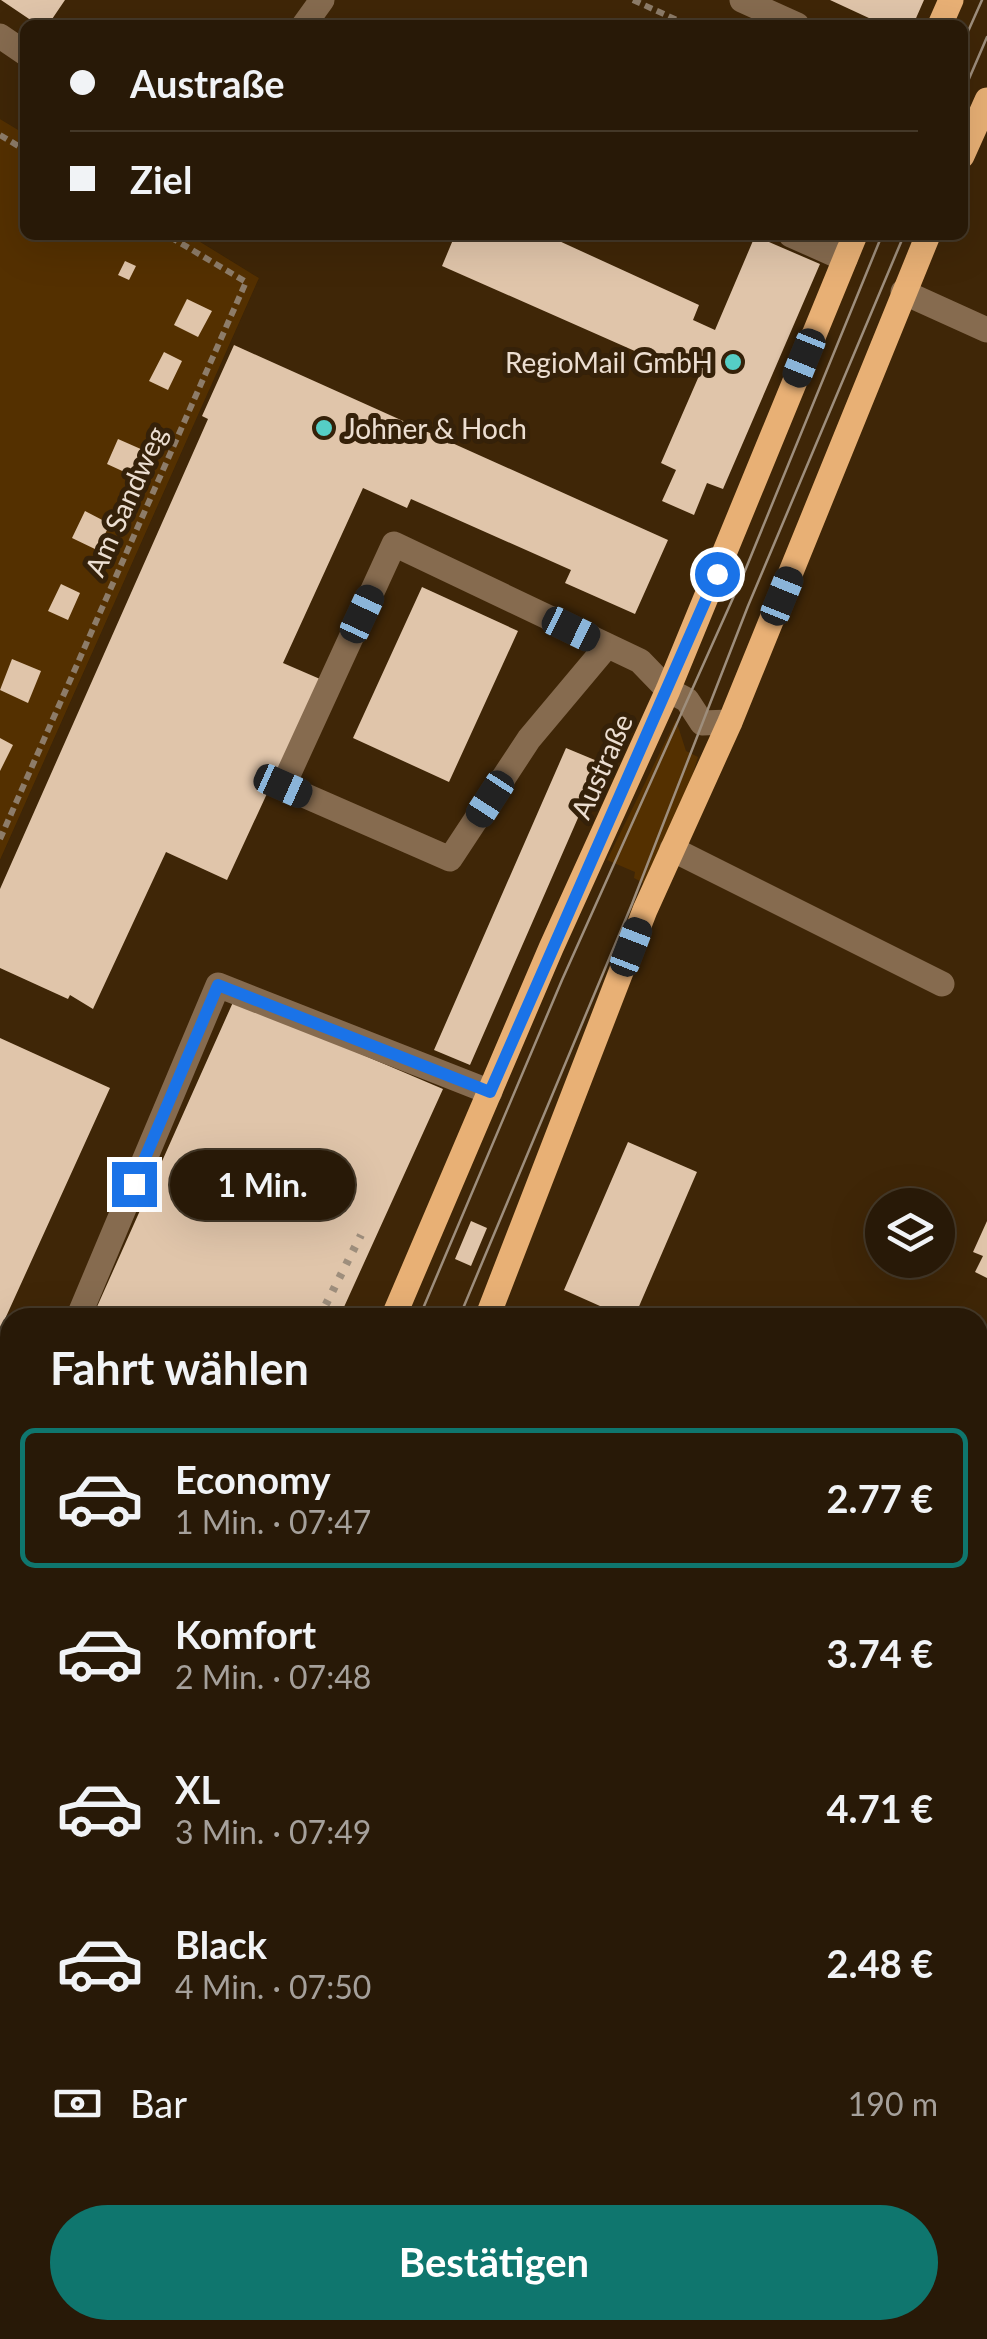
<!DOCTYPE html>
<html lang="de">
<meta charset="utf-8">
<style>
:root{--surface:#281907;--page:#302211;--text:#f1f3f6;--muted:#a5a09b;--line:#443828;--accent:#0f766e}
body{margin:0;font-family:Lato,sans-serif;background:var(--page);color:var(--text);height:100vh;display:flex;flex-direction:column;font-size:38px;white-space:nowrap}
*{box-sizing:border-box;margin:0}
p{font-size:32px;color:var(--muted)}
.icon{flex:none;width:55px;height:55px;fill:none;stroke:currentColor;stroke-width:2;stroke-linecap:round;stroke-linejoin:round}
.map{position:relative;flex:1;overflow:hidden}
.side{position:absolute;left:0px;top:1308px;width:988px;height:1032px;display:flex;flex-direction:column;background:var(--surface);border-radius:30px 30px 0 0;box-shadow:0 10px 40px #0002,0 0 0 2px var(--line)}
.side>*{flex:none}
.hud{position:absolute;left:20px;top:20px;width:948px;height:220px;border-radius:15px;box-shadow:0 10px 40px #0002,0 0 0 2px var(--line);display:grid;align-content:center;height:220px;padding:0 50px;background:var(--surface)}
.fabs{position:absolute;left:865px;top:1188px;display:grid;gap:20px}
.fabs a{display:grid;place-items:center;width:90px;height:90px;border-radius:50%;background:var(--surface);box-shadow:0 10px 40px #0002,0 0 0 2px var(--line);font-size:50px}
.end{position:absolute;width:45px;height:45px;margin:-22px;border:12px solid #1a73e8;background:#fff;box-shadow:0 0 0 5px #fff}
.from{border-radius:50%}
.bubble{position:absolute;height:70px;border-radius:35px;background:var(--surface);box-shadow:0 10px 40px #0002,0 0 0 2px var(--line);font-size:32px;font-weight:700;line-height:70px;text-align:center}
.car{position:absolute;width:30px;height:60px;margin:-30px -15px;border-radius:12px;box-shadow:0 0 8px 2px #0007;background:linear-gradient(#222 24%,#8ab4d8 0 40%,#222 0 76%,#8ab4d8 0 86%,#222 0)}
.hud b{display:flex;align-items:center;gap:35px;height:95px;font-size:38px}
.hud b+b{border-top:2px solid var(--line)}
.hud i{width:25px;height:25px;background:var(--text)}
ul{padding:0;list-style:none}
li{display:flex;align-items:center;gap:30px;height:140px;margin:0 20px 15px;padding:0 30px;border:5px solid transparent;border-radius:15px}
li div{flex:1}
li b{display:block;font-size:38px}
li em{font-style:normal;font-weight:700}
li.current{border-color:var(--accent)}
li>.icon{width:90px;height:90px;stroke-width:1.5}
h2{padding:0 50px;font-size:45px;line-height:120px}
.pay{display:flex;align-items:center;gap:25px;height:110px;padding:0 50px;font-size:38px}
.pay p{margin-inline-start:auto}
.cta{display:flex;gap:20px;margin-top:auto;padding:20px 50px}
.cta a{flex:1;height:115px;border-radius:60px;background:var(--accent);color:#fff;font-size:40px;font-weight:700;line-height:115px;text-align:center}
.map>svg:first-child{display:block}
</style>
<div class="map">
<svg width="987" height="2339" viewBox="0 0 987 2339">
<rect width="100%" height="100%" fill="#352109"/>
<path fill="#3f2607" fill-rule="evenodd" d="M0 0H987V2339H0V860L259 278 189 235H962V25H25V134L0 119ZM882 1205H938V1260H882ZM10 1318H978V2330H10Z"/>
<path fill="#543000" d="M0 119 25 134V235H189L259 278 0 860Z
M676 720 686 751 698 757 680 816 649 886 634 878 635 872 607 860Z"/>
<path fill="#e0c5aa" d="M1 0H65L48 25H38Z
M830 0H924L913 25H884Z
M455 235H546L699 305 693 320 715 330 755 236 820 264 723 489 707 483 694 515 662 501 676 470 661 463 702 369 676 357 671 367 442 266Z
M125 261 136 266 129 280 118 275Z
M187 299 212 311 198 337 174 325Z
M234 345 668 540 635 614 565 583 571 570 411 499 407 508 363 488 283 663 320 679 227 880 166 852 93 1009 70 995 68 999 0 968V889L208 419 202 416Z
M164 352 182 361 168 390 149 381Z
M118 439 143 450 131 475 107 464Z
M85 511 110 524 97 550 72 538Z
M61 584 80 593 68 620 48 611Z
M422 587 518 631 449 782 353 738Z
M12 659 41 671 28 703 0 690Z
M0 738 13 745 0 771Z
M566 748 602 763 470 1065 434 1050Z
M234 1000 443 1089 339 1318H92Z
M0 1038 110 1088 0 1330Z
M628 1142 697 1172 634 1318H627L564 1290Z
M471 1221 487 1228 471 1266 455 1259Z
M987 1221V1278L975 1272 983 1256 973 1252Z
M0 1466 10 1470V1561L0 1557Z
M0 2075 10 2078V2330H56L54 2339H0Z
M987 2273V2339H947L952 2330H978V2289Z
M266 2330H915L913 2339H264Z"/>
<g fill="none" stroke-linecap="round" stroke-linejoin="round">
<path stroke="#8d7c69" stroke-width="6" stroke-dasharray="8 5" stroke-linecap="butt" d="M633 0 688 25
M0 135 25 150
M0 839 246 282 167 235
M978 1636H987"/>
<path stroke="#866b4f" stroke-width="25" d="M742 0 797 25
M304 25 322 0
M0 36 25 53
M791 235 845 259
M903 292 987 330
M607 646 529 739 450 859 283 786 394 544 640 661 668 690 687 700 702 723 730 722
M672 849 942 984
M78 1318 218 985 490 1092
M0 1598 10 1594
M0 1713 10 1709
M0 1805 10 1835
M0 1941H10"/>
<path stroke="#e8b075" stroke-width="25" d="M940 25 951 0
M962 156 987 100
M393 1318 551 948 668 690 855 235
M487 1318 645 910 730 722 928 235
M129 2339 131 2330"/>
<path stroke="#9e8e7c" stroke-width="2.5" d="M962 45 982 0
M962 95 987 37
M419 1318 562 980 742 578 882 235
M459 1318 632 904 748 606 904 235
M0 1691 10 1688
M0 1754 10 1751"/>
<path stroke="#9e8e7c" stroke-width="8" stroke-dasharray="5 10" stroke-linecap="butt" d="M319 1318 361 1235
M978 1604H987
M0 1652 10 1646
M0 1815 10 1808"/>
</g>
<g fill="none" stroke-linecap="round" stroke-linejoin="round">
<path stroke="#1a73e8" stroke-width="12" d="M134 1184 218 985 490 1092 717 574"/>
</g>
<g fill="#55cec5" stroke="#352109" stroke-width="4">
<circle cx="733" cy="362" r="10"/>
<circle cx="324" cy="428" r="10"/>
</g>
<g text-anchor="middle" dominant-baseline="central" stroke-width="10" stroke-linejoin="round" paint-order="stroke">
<g font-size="28" fill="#ecded1" stroke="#352109" text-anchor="end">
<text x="713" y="362">RegioMail GmbH</text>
<text x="344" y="428" text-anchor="start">Johner &amp; Hoch</text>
</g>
<g font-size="28" fill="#ecded1" stroke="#352109">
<text transform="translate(125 501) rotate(-66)">Am Sandweg</text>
<text transform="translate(601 766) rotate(-66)">Austraße</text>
</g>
</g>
</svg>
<div class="fabs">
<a><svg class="icon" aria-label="layers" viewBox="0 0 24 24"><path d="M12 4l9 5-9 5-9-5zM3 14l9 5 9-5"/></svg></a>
</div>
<i class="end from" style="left:717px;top:574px"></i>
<i class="end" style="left:134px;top:1184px"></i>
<div class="bubble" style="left:170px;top:1150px;width:185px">1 Min.</div>
<i class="car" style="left:804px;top:358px;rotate:202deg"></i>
<i class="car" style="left:782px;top:596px;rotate:22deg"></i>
<i class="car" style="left:362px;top:614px;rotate:25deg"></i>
<i class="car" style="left:571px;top:629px;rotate:116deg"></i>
<i class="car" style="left:283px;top:786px;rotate:114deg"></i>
<i class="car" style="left:490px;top:799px;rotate:213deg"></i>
<i class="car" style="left:631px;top:947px;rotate:21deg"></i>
<div class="hud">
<b><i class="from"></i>Austraße</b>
<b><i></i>Ziel</b>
</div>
<section class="side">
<h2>Fahrt wählen</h2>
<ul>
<li class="current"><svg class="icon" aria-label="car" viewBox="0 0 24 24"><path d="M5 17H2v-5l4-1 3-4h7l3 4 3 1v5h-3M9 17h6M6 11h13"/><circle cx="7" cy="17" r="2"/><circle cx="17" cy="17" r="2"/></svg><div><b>Economy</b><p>1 Min. · 07:47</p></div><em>2.77 €</em></li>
<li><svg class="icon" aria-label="car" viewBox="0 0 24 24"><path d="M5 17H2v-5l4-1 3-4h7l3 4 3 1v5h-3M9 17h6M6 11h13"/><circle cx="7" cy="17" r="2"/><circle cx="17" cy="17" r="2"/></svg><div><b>Komfort</b><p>2 Min. · 07:48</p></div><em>3.74 €</em></li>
<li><svg class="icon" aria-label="car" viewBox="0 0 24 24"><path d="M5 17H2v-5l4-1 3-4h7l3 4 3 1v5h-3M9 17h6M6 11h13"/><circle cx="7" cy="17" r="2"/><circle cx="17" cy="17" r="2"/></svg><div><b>XL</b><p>3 Min. · 07:49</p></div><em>4.71 €</em></li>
<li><svg class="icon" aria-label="car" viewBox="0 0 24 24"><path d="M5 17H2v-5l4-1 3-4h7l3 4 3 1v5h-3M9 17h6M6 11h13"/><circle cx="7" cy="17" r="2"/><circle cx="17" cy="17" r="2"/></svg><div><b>Black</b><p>4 Min. · 07:50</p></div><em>2.48 €</em></li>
</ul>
<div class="pay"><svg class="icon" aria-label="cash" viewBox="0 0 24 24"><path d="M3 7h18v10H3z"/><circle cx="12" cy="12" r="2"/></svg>Bar<p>190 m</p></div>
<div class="cta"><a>Bestätigen</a></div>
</section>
</div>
